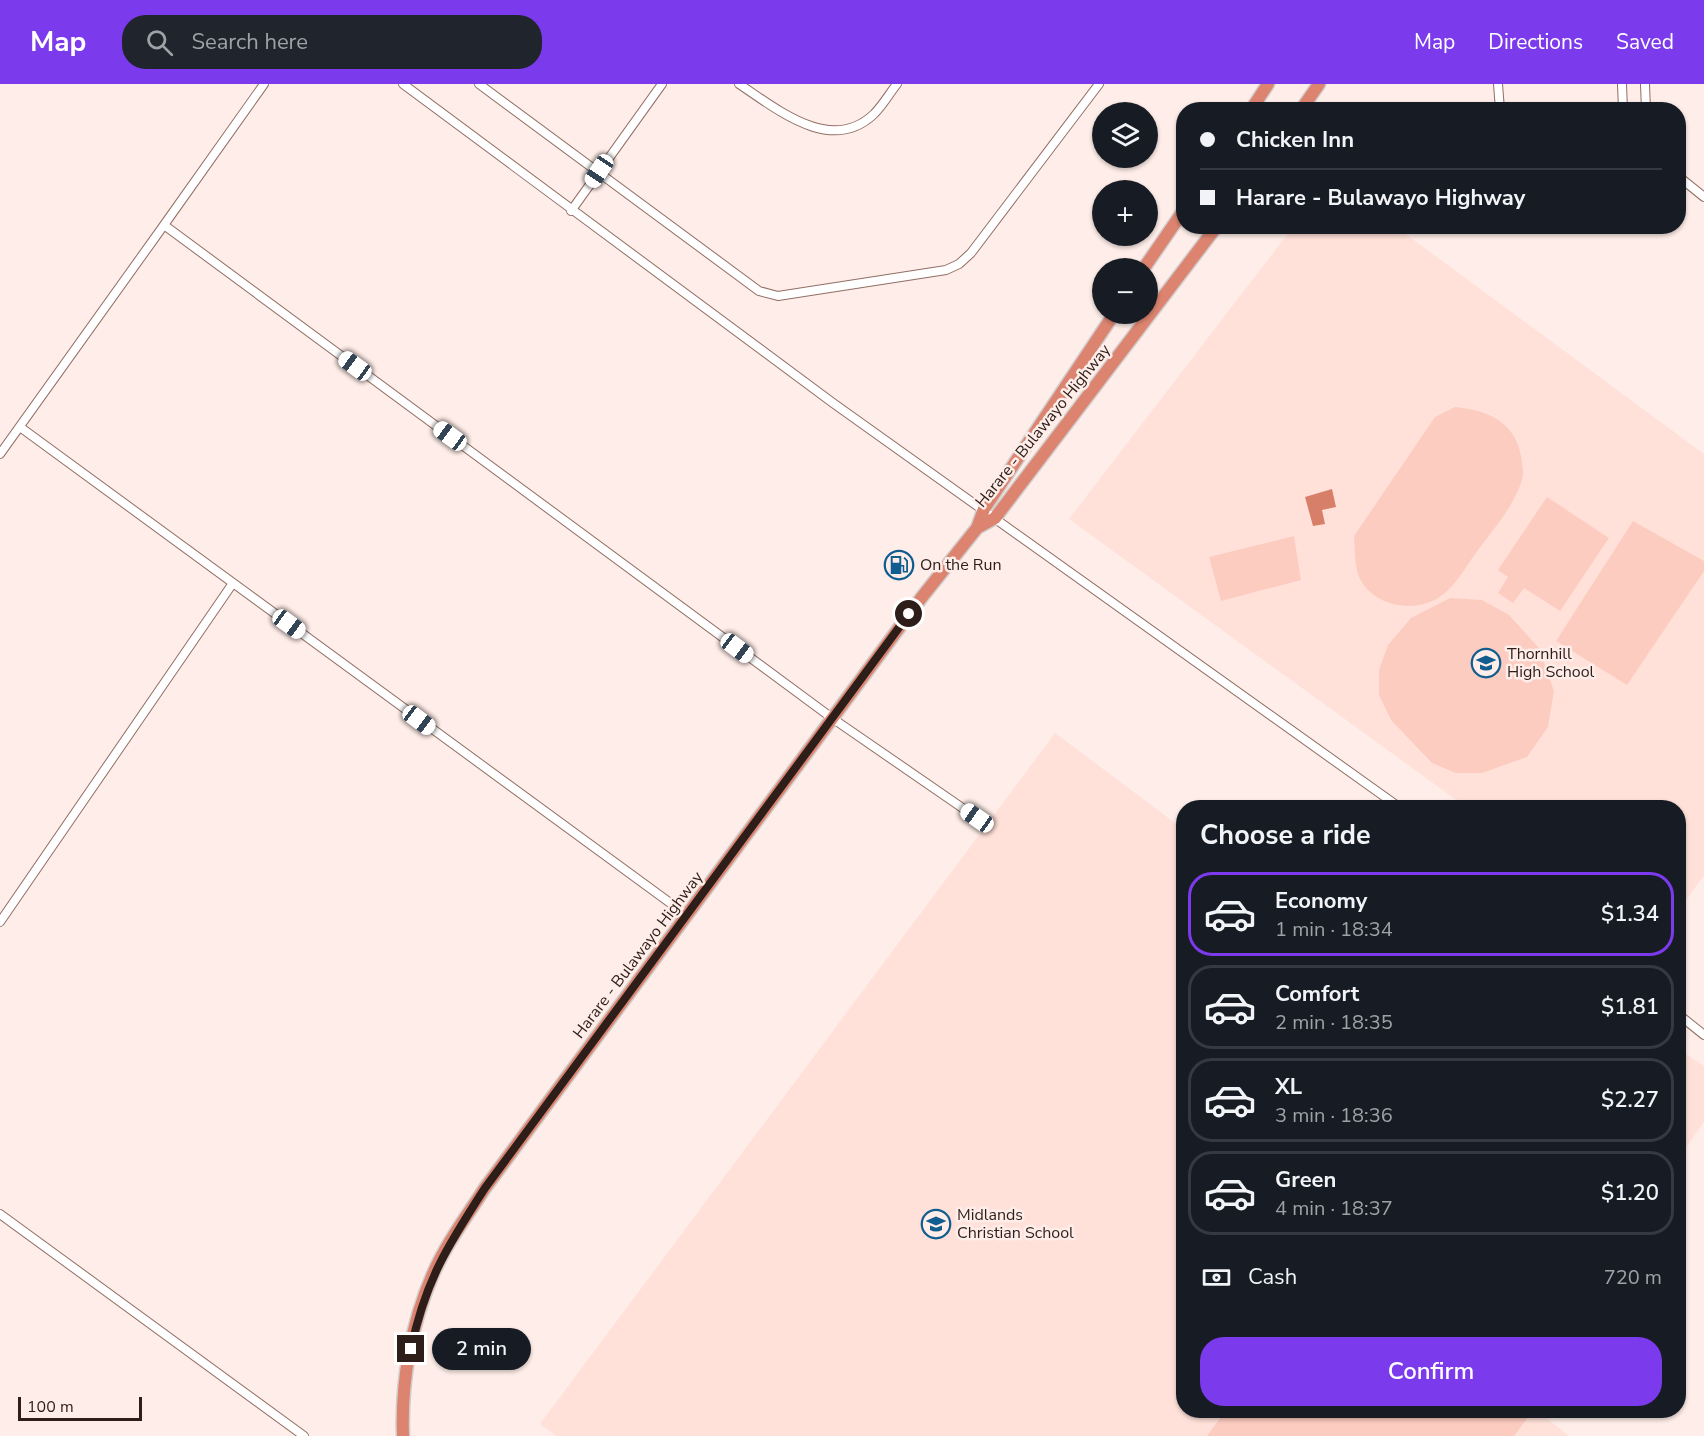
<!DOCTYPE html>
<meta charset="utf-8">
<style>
:root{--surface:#171b24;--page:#20242c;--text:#f1f3f6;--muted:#9ea1a6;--line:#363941;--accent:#7c3aed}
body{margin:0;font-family:"Nunito Sans",sans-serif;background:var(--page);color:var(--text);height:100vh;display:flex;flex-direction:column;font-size:22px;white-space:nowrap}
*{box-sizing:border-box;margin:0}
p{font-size:20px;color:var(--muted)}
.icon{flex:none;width:33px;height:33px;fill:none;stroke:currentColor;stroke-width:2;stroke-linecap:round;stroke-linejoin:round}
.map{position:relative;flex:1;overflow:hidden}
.panel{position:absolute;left:1176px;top:716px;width:510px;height:618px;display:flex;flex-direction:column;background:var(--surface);border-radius:24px;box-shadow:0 2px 4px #0004}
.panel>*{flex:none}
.banner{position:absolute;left:1176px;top:18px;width:510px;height:132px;border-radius:24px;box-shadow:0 2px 4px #0004;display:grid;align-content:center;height:132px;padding:0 24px;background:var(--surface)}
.fabs{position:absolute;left:1092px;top:18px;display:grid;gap:12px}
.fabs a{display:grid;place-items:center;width:66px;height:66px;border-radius:50%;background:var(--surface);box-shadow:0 2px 4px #0004;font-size:30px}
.scale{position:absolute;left:18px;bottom:15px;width:124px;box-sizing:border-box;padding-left:6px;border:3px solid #2d1e1a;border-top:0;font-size:16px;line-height:21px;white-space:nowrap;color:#2d1e1a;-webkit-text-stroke:4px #feede8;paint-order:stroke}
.end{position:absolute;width:27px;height:27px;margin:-14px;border:8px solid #2d1e1a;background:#fff;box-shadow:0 0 0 3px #fff}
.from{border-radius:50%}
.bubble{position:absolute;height:42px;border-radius:21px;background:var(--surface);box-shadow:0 2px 4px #0004;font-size:20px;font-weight:600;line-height:42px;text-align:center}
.car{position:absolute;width:18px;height:36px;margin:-18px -9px;border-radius:8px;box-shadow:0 0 4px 2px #0007;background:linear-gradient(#fff 24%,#345 0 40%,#fff 0 76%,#345 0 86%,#fff 0)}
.banner b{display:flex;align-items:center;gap:21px;height:57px;font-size:22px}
.banner b+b{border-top:2px solid var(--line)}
.banner i{width:15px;height:15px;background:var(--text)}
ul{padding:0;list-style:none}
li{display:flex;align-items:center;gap:18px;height:84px;margin:0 12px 9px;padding:0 12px;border:3px solid var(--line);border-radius:24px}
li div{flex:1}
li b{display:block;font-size:22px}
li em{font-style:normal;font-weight:600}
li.active{border-color:var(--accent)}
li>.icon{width:54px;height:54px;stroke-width:1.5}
h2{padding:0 24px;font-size:27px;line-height:72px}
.pay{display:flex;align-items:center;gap:15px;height:66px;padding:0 24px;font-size:22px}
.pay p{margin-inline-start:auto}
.action{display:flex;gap:12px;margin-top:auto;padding:12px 24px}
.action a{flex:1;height:69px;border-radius:24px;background:var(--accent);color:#fff;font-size:24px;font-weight:600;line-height:69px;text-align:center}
header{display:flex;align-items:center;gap:36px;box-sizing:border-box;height:84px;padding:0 30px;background:var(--accent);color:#fff}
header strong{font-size:28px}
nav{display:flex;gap:33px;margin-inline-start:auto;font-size:21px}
.search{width:420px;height:54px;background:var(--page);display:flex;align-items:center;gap:15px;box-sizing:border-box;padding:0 21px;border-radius:24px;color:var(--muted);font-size:22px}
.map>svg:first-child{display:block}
</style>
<header>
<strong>Map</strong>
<div class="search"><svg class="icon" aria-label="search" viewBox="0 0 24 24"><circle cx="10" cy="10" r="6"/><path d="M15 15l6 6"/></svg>Search here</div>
<nav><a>Map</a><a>Directions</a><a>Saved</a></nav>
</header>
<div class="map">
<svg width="1704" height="1352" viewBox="0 0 1704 1352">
<rect width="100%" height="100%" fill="#feede8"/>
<path fill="#ffe1d9" d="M1293 143H1396L1704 370V791L1679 826 1678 723H1466L1069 435Z
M1055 649 1183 745 1184 1326H1536L1569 1352H556L540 1340Z
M1678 965 1704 982V1038L1679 1073Z"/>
<path fill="#fdccc0" d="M1455 323C1490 326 1518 340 1522 378 1523 384 1524 391 1522 396 1514 421 1497 441 1481 462 1470 476 1459 497 1445 509 1420 530 1378 525 1361 497 1354 484 1355 466 1354 452L1435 333Z
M1547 413 1609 454 1560 527 1524 504 1513 519 1498 509 1508 493 1498 486Z
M1633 437 1704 477V487L1627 601 1556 557Z
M1294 452 1301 496 1221 517 1209 473Z
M1450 514 1482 516 1509 531 1539 564 1554 607 1548 643 1527 673 1482 689H1456L1432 679 1391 636 1379 611V586L1388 561 1411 534Z
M1226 1326H1529L1532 1328 1514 1352H1207Z"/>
<path fill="#d87f69" d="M1332 405 1336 423 1322 426 1325 440 1313 442 1305 413Z"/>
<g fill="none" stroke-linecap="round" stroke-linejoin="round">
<g stroke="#926e65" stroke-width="10">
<path id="minor" d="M403 0 833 319 1399 723
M479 0 759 207 778 212 946 186 959 180 971 169 1099 0
M739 0C777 25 831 71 874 30 883 21 889 10 897 0
M1498 0 1500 26
M1622 0 1623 26
M1645 0 1646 26
M1678 92 1704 113
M571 127 662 0
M164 141 264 0
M20 343 688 832
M0 370 164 141 832 634 977 734
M0 838 233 499
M1678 930 1704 951
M0 1130 304 1352"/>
</g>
<g stroke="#d1cecd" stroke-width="15">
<path id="trunk" d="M1251 26 1268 0
M1301 26 1319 0
M1144 184 1184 126
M977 444 995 434 1217 142
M403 1352C401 1298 411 1240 433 1190 446 1160 467 1132 485 1104L922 513 977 444 984 425 1114 230"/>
</g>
<use href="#minor" stroke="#fff" stroke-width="8"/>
<use href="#trunk" stroke="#dc8470" stroke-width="12"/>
</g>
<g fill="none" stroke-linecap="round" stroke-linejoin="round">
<path stroke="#2d1e1a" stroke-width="8" d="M411 1265C425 1197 448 1161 485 1104L909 530"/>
</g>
<defs>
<g id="fuel-ring" transform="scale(1.5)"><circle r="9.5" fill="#feede8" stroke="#115d90" stroke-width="1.5"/><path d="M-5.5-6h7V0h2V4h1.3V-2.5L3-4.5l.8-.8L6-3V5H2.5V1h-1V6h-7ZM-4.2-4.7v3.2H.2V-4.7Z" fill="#115d90"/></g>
<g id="school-ring" transform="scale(1.5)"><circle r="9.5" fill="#feede8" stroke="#115d90" stroke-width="1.5"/><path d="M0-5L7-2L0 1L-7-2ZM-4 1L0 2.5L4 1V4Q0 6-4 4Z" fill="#115d90"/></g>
</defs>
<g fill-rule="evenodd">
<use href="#fuel-ring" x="899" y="481"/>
<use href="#school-ring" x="1486" y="579"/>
<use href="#school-ring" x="936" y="1140"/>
</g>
<g text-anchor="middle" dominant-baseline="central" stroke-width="5" stroke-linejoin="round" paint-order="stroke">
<g font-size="16" fill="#2d1e1a" stroke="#feede8">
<text transform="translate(1043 342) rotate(-51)">Harare - Bulawayo Highway</text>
<text transform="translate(638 871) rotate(-53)">Harare - Bulawayo Highway</text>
</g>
<g font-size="16" fill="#2d1e1a" stroke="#feede8" text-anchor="start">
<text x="920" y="481">On the Run</text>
<text x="1507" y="570">Thornhill<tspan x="1507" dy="18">High School</tspan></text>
<text x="957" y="1131">Midlands<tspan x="957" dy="18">Christian School</tspan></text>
</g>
</g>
</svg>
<div class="fabs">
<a><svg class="icon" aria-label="layers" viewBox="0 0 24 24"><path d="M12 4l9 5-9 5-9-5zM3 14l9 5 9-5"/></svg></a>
<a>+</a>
<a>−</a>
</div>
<div class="scale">100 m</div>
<i class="end from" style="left:909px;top:530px"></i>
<i class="end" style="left:411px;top:1265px"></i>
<div class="bubble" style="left:432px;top:1244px;width:99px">2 min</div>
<i class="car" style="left:599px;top:87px;rotate:214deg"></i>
<i class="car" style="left:355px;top:282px;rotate:306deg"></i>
<i class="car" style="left:450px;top:352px;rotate:306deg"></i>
<i class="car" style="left:289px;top:540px;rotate:126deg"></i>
<i class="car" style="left:737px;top:564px;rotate:127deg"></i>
<i class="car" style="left:419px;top:636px;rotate:127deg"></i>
<i class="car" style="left:977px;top:734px;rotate:305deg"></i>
<div class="banner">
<b><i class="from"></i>Chicken Inn</b>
<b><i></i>Harare - Bulawayo Highway</b>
</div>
<section class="panel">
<h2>Choose a ride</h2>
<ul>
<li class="active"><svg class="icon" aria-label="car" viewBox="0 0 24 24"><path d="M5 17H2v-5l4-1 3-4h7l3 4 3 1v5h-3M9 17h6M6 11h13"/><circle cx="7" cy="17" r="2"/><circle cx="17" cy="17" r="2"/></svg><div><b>Economy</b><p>1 min · 18:34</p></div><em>$1.34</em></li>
<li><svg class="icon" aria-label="car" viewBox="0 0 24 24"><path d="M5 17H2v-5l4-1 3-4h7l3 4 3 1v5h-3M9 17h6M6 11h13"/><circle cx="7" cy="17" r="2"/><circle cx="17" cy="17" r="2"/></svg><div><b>Comfort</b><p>2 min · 18:35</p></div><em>$1.81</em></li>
<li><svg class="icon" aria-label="car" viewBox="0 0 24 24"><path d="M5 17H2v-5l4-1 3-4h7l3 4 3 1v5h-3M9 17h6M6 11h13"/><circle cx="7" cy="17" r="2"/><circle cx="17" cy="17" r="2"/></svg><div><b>XL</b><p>3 min · 18:36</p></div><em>$2.27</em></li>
<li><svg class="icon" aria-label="car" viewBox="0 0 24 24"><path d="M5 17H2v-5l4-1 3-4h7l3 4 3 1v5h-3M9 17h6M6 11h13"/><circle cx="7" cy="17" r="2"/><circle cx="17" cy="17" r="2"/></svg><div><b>Green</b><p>4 min · 18:37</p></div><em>$1.20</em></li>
</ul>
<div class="pay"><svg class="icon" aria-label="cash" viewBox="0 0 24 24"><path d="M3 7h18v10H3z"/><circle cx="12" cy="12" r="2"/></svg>Cash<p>720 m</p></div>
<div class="action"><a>Confirm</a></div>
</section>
</div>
